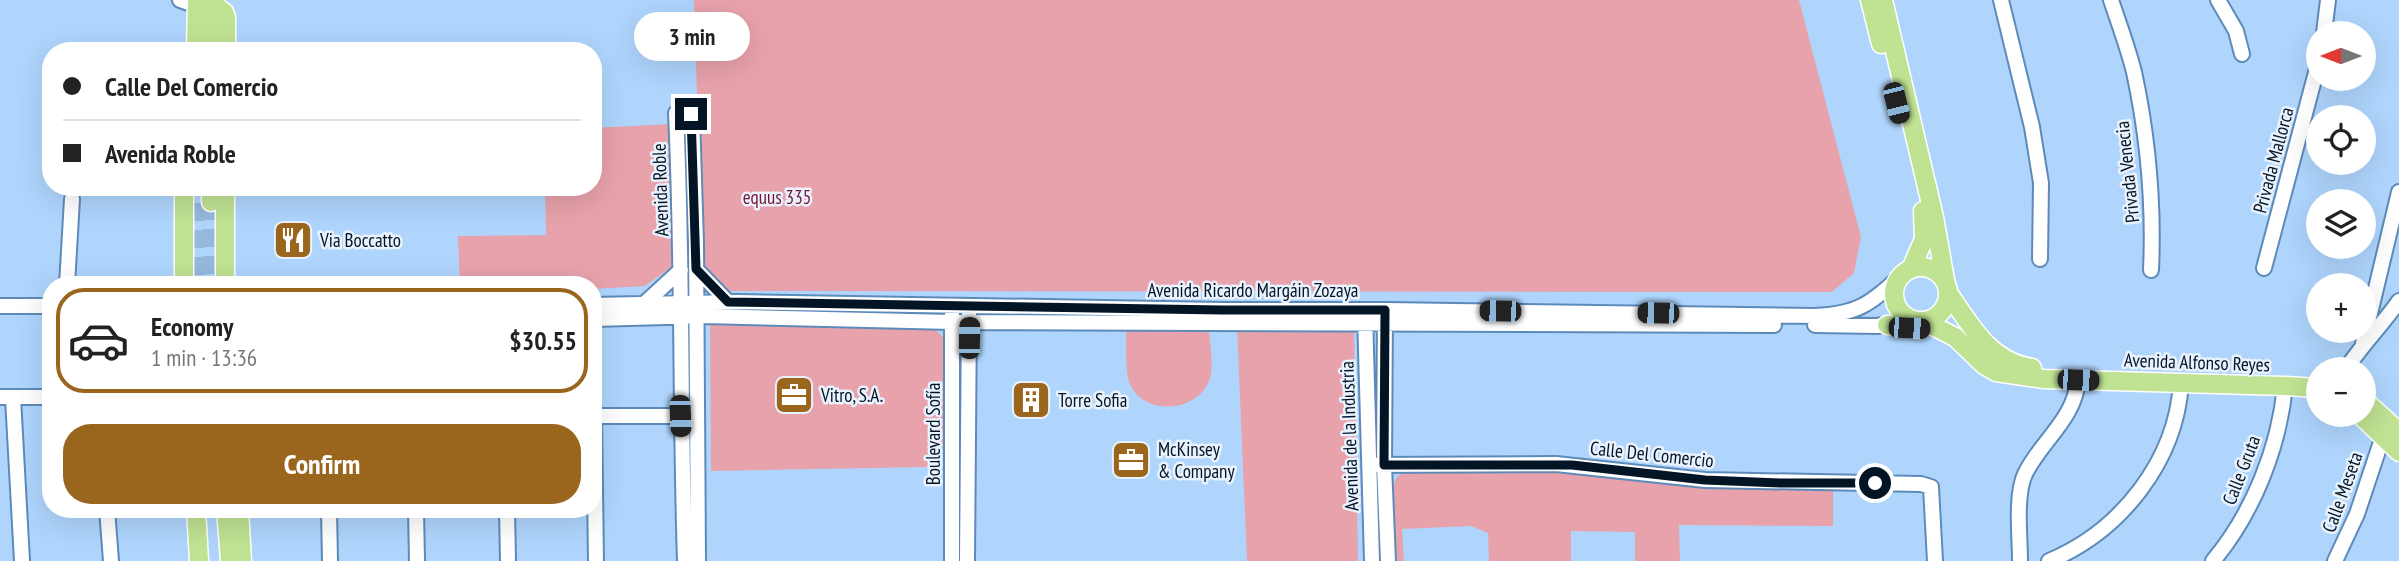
<!DOCTYPE html>
<meta charset="utf-8">
<style>
:root{--surface:#fff;--page:#f6f6f6;--text:#222;--muted:#767676;--line:#e0e0e0;--accent:#9a651c}
body{margin:0;font-family:"PT Sans Narrow",sans-serif;background:var(--page);color:var(--text);height:100vh;display:flex;flex-direction:column;font-size:26px;white-space:nowrap}
*{box-sizing:border-box;margin:0}
p{font-size:23px;color:var(--muted)}
.icon{flex:none;width:38px;height:38px;fill:none;stroke:currentColor;stroke-width:2;stroke-linecap:round;stroke-linejoin:round}
.map{position:relative;flex:1;overflow:hidden}
.drawer{position:absolute;left:42px;top:276px;width:560px;height:242px;display:flex;flex-direction:column;background:var(--surface);border-radius:28px;box-shadow:0 7px 28px #0002}
.drawer>*{flex:none}
.hud{position:absolute;left:42px;top:42px;width:560px;height:154px;border-radius:28px;box-shadow:0 7px 28px #0002;display:grid;align-content:center;height:154px;padding:0 21px;background:var(--surface)}
.needle{width:46px;rotate:270deg}
.tools{position:absolute;left:2306px;top:21px;display:grid;gap:14px}
.tools a{display:grid;place-items:center;width:70px;height:70px;border-radius:50%;background:var(--surface);box-shadow:0 7px 28px #0002;font-size:35px}
.end{position:absolute;width:32px;height:32px;margin:-16px;border:9px solid #031425;background:#fff;box-shadow:0 0 0 4px #fff}
.from{border-radius:50%}
.bubble{position:absolute;height:49px;border-radius:24px;background:var(--surface);box-shadow:0 7px 28px #0002;font-size:23px;font-weight:800;line-height:49px;text-align:center}
.car{position:absolute;width:21px;height:42px;margin:-21px -10px;border-radius:9px;box-shadow:0 0 5px 2px #0007;background:linear-gradient(#222 24%,#8ab4d8 0 40%,#222 0 76%,#8ab4d8 0 86%,#222 0)}
.hud b{display:flex;align-items:center;gap:24px;height:66px;font-size:26px}
.hud b+b{border-top:2px solid var(--line)}
.hud i{width:18px;height:18px;background:var(--text)}
ul{padding:12px 0 0;list-style:none}
li{display:flex;align-items:center;gap:21px;height:105px;margin:0 14px 10px;padding:0 7px;border:4px solid transparent;border-radius:28px}
li div{flex:1}
li b{display:block;font-size:26px}
li em{font-style:normal;font-weight:800}
li.selected{border-color:var(--accent)}
li>.icon{width:63px;height:63px;stroke-width:1.5}
.button{display:flex;gap:14px;margin-top:auto;padding:14px 21px}
.button a{flex:1;height:80px;border-radius:28px;background:var(--accent);color:#fff;font-size:28px;font-weight:800;line-height:80px;text-align:center}
.map>svg:first-child{display:block}
</style>
<div class="map">
<svg width="2399" height="561" viewBox="0 0 2399 561">
<rect width="100%" height="100%" fill="#afd5fd"/>
<path fill="#e8a2ac" d="M694 0H1799L1861 237 1854 273 1832 292 703 291Z
M672 124 673 266 645 286 593 289V285H460L458 236 546 235 545 187H593V128Z
M710 322H927L943 337V445L936 460 927 467 711 471Z
M1126 324 1209 326C1209 342 1215 366 1209 381 1197 412 1144 417 1130 384 1124 372 1127 339 1126 324Z
M1354 325 1358 561H1247L1237 327Z
M1517 470 1595 473 1675 484 1714 487H1833V526L1679 525 1680 561H1635V532L1571 531V561H1489L1488 533 1471 526 1402 529 1404 561H1396L1392 492C1394 482 1395 476 1405 472Z"/>
<g fill="none" stroke-linecap="round" stroke-linejoin="round">
<path stroke="#95b8dd" stroke-width="18" stroke-dasharray="18 9" stroke-linecap="butt" d="M211 202 212 285
M195 203 196 285"/>
<g stroke="#5d8bb9" stroke-width="18">
<path id="minor" d="M180 0 197 6
M2001 0 2032 127 2041 183 2040 259
M2111 0C2119 24 2128 48 2134 72 2148 137 2154 203 2151 270
M2218 0 2236 31 2242 54
M2324 33 2328 0
M2264 268 2319 61
M696 269 728 302
M67 285 72 199
M644 304 681 270
M593 305 736 302 1222 310H1385L1815 316C1859 314 1869 304 1901 276
M0 306H51
M1385 314 1384 465 1388 561
M1365 315 1372 561
M593 319 704 316 952 322 1774 325
M1815 325 1877 326 1896 323
M2363 343 2399 192
M2346 369C2362 345 2382 325 2399 301
M0 397H51
M13 398 22 561
M593 416H687
M594 416 596 561
M1369 465 1556 464 1705 480 1921 484 1931 487 1935 561
M107 509 111 561
M329 509 330 561
M416 509 417 561
M507 509 508 561
M685 561C680 412 683 262 676 113L686 111 692 116 696 243 698 561
M952 561V314
M967 561 969 314
M2020 561C2020 536 2015 496 2025 474 2041 441 2075 419 2078 380
M2049 561C2121 531 2176 461 2181 383
M2213 561C2253 513 2279 448 2285 386
M2335 561 2357 514 2383 436"/>
</g>
<g stroke="#fff" stroke-width="21">
<path id="major" d="M1870 0 1881 44
M1883 0 1934 217 1945 280
M214 5 224 12 226 17V51
M196 51 197 0
M214 51 215 0
M211 202V187
M1894 294a27 27 0 1 1 54 0a27 27 0 1 1-54 0Z
M1911 269 1924 239 1923 211
M184 285V187
M225 285V187
M1949 294C1971 326 1990 362 2032 368
M1923 321 1955 337 1984 365 1996 372 2044 379 2285 386 2319 388
M1887 325 1921 329
M2364 400 2399 432
M2360 415 2399 452
M196 509 199 561
M226 509 230 561
M239 509 242 561"/>
</g>
<use href="#minor" stroke="#fff" stroke-width="14"/>
<use href="#major" stroke="#bfe293" stroke-width="18"/>
</g>
<g fill="none" stroke-linecap="round" stroke-linejoin="round">
<path stroke="#031425" stroke-width="9" d="M691 114 696 269 728 302 1222 310H1385L1384 465H1572L1705 480 1781 483H1875"/>
</g>
<defs>
<g id="restaurant-square" transform="scale(2.0125)"><rect x="-9" y="-9" width="18" height="18" rx="4" fill="#9a651c" stroke="#e9f2fd"/><path d="M-5-6h1v4h1v-4h1v4h1v-4h1v5L-1.5 .5V6h-2V.5L-5-1ZM5-6V6H3V1.5H1.5Q1.5-4 5-6Z" fill="#fff"/></g>
<g id="office-square" transform="scale(2.0125)"><rect x="-9" y="-9" width="18" height="18" rx="4" fill="#9a651c" stroke="#e9f2fd"/><path d="M-6-3h4V-5.5h4V-3h4V5H-6ZM-1-4.5V-3h2v-1.5ZM-6 0V1H6V0Z" fill="#fff"/></g>
<g id="building-square" transform="scale(2.0125)"><rect x="-9" y="-9" width="18" height="18" rx="4" fill="#9a651c" stroke="#e9f2fd"/><path d="M-4-6H4V6H1V3H-1V6H-4ZM-2.5-4.3h1.7v1.8h-1.7ZM.8-4.3h1.7v1.8H.8ZM-2.5-1h1.7V.8h-1.7ZM.8-1h1.7V.8H.8Z" fill="#fff"/></g>
</defs>
<g fill-rule="evenodd">
<use href="#restaurant-square" x="293" y="240"/>
<use href="#office-square" x="794" y="395"/>
<use href="#building-square" x="1031" y="400"/>
<use href="#office-square" x="1131" y="460"/>
</g>
<g text-anchor="middle" dominant-baseline="central" stroke-width="5" stroke-linejoin="round" paint-order="stroke">
<g font-size="19" fill="#031425" stroke="#e9f2fd">
<text transform="translate(2273 160) rotate(-75)">Privada Mallorca</text>
<text transform="translate(2127 172) rotate(-96)">Privada Venecia</text>
<text transform="translate(660 190) rotate(-92)">Avenida Roble</text>
<text x="1253" y="290">Avenida Ricardo Margáin Zozaya</text>
<text transform="translate(2197 362) rotate(2)">Avenida Alfonso Reyes</text>
<text transform="translate(933 434) rotate(-90)">Boulevard Sofía</text>
<text transform="translate(1349 436) rotate(-92)">Avenida de la Industria</text>
<text transform="translate(1652 454) rotate(6)">Calle Del Comercio</text>
<text transform="translate(2241 470) rotate(-69)">Calle Gruta</text>
<text transform="translate(2342 492) rotate(-70)">Calle Meseta</text>
</g>
<g font-size="19" fill="#771431" stroke="#e9f2fd">
<text x="777" y="197">equus 335</text>
</g>
<g font-size="19" fill="#031425" stroke="#e9f2fd" text-anchor="start">
<text x="320" y="240">Via Boccatto</text>
<text x="821" y="395">Vitro, S.A.</text>
<text x="1058" y="400">Torre Sofia</text>
<text x="1158" y="449">McKinsey<tspan x="1158" dy="22">&amp; Company</tspan></text>
</g>
</g>
</svg>
<div class="tools">
<a><svg class="needle" viewBox="-14 -14 28 28"><path d="M0-13l5 13h-10z" fill="#e53935"/><path d="M0 13l5-13h-10z" fill="#767676"/></svg></a>
<a><svg class="icon" aria-label="locate" viewBox="0 0 24 24"><circle cx="12" cy="12" r="6"/><path d="M12 2v4M12 18v4M2 12h4M18 12h4"/></svg></a>
<a><svg class="icon" aria-label="layers" viewBox="0 0 24 24"><path d="M12 4l9 5-9 5-9-5zM3 14l9 5 9-5"/></svg></a>
<a>+</a>
<a>−</a>
</div>
<i class="end from" style="left:1875px;top:483px"></i>
<i class="end" style="left:691px;top:114px"></i>
<div class="bubble" style="left:634px;top:12px;width:116px">3 min</div>
<i class="car" style="left:1896px;top:103px;rotate:166deg"></i>
<i class="car" style="left:1500px;top:311px;rotate:271deg"></i>
<i class="car" style="left:1658px;top:313px;rotate:271deg"></i>
<i class="car" style="left:1909px;top:328px;rotate:93deg"></i>
<i class="car" style="left:969px;top:338px;rotate:1deg"></i>
<i class="car" style="left:2078px;top:380px;rotate:92deg"></i>
<i class="car" style="left:680px;top:416px;rotate:178deg"></i>
<div class="hud">
<b><i class="from"></i>Calle Del Comercio</b>
<b><i></i>Avenida Roble</b>
</div>
<section class="drawer">
<ul>
<li class="selected"><svg class="icon" aria-label="car" viewBox="0 0 24 24"><path d="M5 17H2v-5l4-1 3-4h7l3 4 3 1v5h-3M9 17h6M6 11h13"/><circle cx="7" cy="17" r="2"/><circle cx="17" cy="17" r="2"/></svg><div><b>Economy</b><p>1 min · 13:36</p></div><em>$30.55</em></li>
</ul>
<div class="button"><a>Confirm</a></div>
</section>
</div>
